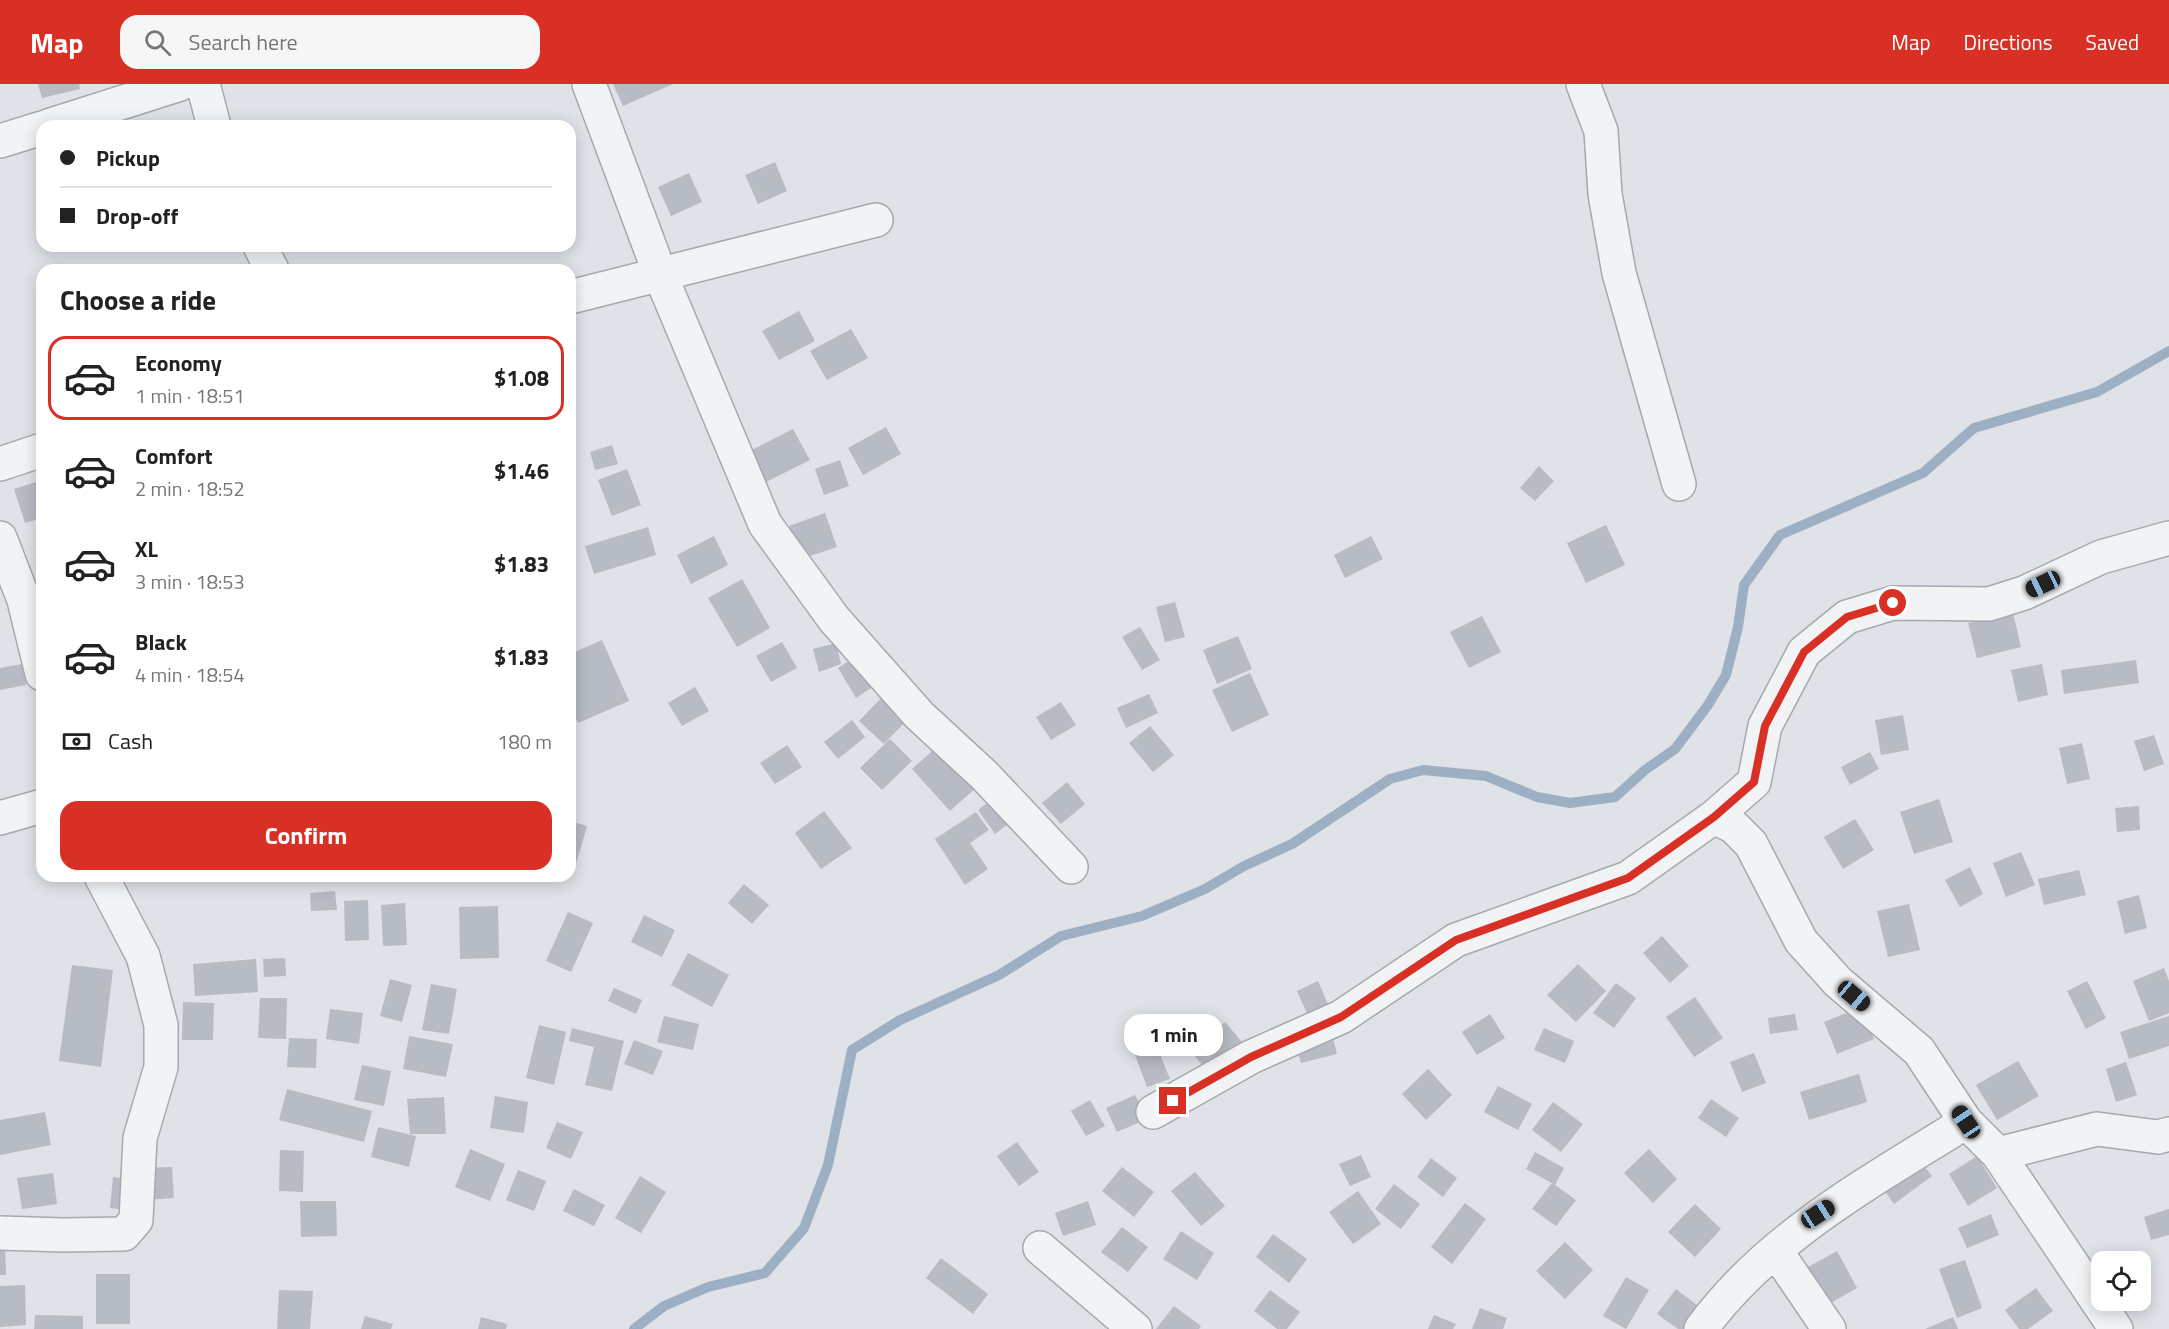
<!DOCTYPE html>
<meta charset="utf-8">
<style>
:root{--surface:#fff;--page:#f6f6f6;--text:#222;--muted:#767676;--line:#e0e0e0;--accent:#d93025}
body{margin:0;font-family:"Titillium Web",sans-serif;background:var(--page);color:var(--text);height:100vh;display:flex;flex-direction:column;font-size:22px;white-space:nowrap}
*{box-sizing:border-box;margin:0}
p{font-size:20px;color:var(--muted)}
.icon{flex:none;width:33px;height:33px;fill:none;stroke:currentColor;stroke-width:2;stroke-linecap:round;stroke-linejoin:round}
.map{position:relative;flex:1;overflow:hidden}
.details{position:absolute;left:36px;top:180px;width:540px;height:618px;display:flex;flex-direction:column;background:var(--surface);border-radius:18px;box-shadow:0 3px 15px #0003}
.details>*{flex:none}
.guide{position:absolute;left:36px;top:36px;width:540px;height:132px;border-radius:18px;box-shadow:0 3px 15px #0003;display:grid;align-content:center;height:132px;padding:0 24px;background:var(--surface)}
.buttons{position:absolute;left:2091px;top:1167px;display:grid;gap:12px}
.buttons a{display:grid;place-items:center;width:60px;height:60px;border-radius:12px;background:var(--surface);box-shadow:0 3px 15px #0003;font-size:30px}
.end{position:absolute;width:27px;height:27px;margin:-14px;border:8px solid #d93025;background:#fff;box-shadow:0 0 0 3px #fff}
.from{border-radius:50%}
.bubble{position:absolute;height:42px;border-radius:18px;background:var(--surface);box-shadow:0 3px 15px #0003;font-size:20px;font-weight:700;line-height:42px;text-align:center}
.car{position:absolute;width:18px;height:36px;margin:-18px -9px;border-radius:8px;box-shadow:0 0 4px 2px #0007;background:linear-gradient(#222 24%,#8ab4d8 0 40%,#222 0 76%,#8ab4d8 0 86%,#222 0)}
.guide b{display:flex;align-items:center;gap:21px;height:57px;font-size:22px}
.guide b+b{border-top:2px solid var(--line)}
.guide i{width:15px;height:15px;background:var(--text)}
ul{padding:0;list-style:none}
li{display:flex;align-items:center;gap:18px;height:84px;margin:0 12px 9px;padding:0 12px;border:3px solid transparent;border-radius:18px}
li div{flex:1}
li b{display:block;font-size:22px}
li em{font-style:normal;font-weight:700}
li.selected{border-color:var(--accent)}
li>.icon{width:54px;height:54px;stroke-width:1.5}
h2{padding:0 24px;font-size:27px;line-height:72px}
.pay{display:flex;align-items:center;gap:15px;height:66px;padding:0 24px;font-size:22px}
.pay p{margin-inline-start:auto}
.action{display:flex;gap:12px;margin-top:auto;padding:12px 24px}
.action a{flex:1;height:69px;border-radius:18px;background:var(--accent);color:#fff;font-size:24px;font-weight:700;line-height:69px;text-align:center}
header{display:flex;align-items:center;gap:36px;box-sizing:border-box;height:84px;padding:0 30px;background:var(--accent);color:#fff}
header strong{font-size:28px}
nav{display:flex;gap:33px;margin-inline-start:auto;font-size:21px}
.search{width:420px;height:54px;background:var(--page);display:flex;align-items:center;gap:15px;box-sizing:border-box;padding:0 21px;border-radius:18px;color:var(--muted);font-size:22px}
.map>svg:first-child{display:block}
</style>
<header>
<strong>Map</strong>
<div class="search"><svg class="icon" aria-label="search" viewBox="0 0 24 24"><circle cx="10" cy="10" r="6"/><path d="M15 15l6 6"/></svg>Search here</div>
<nav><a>Map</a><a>Directions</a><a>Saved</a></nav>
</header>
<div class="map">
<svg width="2169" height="1245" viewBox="0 0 2169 1245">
<rect width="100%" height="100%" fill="#dfe2e7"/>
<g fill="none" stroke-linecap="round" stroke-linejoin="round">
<path stroke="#9db0c3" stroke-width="10" d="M634 1245 664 1222 708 1203 765 1189 804 1144 828 1081 852 966 900 936 999 891 1061 852 1142 832 1205 805 1244 782 1292 760 1390 695 1423 686 1486 692 1537 713 1570 719 1615 713 1645 686 1675 665 1708 621 1726 591 1738 543 1744 501 1780 451 1923 389 1974 344 2097 308 2169 267"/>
</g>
<path fill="#b7bbc3" d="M38 0H79L80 5 42 14Z
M613 0H673L623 22Z
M775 78 787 107 758 120 745 91Z
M689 89 702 118 671 132 658 103Z
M799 227 815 257 779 276 762 247Z
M851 245 868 274 827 296 810 267Z
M886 343 901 370 863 391 848 364Z
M793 345 810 376 756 403 740 372Z
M612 361 618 380 595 386 590 368Z
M840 376 849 402 824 411 815 385Z
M1539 382 1554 397 1535 417 1520 404Z
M627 385 641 421 612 432 598 396Z
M42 396V434L25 439 14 405Z
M825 429 837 463 801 475 789 442Z
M1606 441 1625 481 1586 499 1567 459Z
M648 443 656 471 594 490 585 462Z
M714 452 728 481 691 500 677 471Z
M1371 452 1383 475 1345 494 1334 471Z
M742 495 770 544 737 563 708 514Z
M1175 518 1185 553 1165 558 1156 523Z
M2013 529 2021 563 1977 574 1968 539Z
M1482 532 1501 568 1469 584 1450 548Z
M1140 543 1160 576 1142 586 1122 553Z
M1238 552 1252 585 1217 600 1203 566Z
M602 556 629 617 578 639 570 622V570Z
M782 558 797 584 771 598 756 572Z
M836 559 841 580 819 588 813 565Z
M858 571 877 600 856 614 838 584Z
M2136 576 2139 599 2064 610 2061 586Z
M22 580 26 601 0 606V584Z
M2042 580 2048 611 2018 618 2011 586Z
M1250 589 1269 631 1232 648 1212 606Z
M695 603 709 627 682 642 668 619Z
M1149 610 1158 629 1126 644 1117 624Z
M881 614 906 637 884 660 859 637Z
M1061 618 1076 641 1051 656 1036 633Z
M1903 631 1909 666 1881 671 1875 636Z
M852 636 865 653 838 675 824 658Z
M1150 642 1174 671 1153 688 1129 659Z
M2154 651 2164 680 2144 687 2134 657Z
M890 655 912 677 882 706 860 684Z
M2082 659 2090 695 2067 700 2059 664Z
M940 660 978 702 950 727 912 685Z
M787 661 802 683 775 700 760 679Z
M1870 668 1879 685 1850 701 1841 683Z
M1067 698 1085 720 1061 740 1042 719Z
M1000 709 1018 733 995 750 978 726Z
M1939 715 1953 758 1914 770 1900 728Z
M2139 722 2140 746 2117 748 2115 724Z
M824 727 852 764 821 785 795 749Z
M976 728 989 746 970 759 988 785 965 801 935 755Z
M1855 735 1874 766 1843 785 1824 753Z
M570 737 587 742 575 783 570 781Z
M2021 768 2035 801 2006 813 1993 779Z
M1970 783 1983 810 1960 823 1945 796Z
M2079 786 2086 811 2044 821 2038 795Z
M744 800 769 821 752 840 728 819Z
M335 807 337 826 311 827 310 809Z
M2139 811 2147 844 2125 850 2117 817Z
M368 816 369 856 345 857 344 817Z
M405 819 407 861 383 862 381 821Z
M1909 820 1920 866 1888 873 1877 827Z
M498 822 499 874 460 875 459 823Z
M568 828 593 839 571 888 546 877Z
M644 831 675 846 662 873 631 858Z
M1662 852 1689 882 1670 899 1643 869Z
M688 869 729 891 712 923 671 901Z
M285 874 286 892 264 893 263 875Z
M256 875 258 908 195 912 193 880Z
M1578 880 1606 907 1576 938 1547 911Z
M72 881 113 886 101 983 59 977Z
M2164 884 2169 897V929L2149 937 2133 897Z
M390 895 412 901 402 938 380 932Z
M1318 897 1333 932 1312 941 1297 907Z
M2087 897 2106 934 2086 945 2067 907Z
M1616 899 1636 914 1614 944 1593 929Z
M431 900 457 905 449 950 422 946Z
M614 904 642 916 636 930 608 917Z
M1695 913 1723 954 1694 973 1666 933Z
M260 914H287L286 955 258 954Z
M183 918 214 919 213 956H182Z
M1861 923 1874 955 1837 970 1824 938Z
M330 925 363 929 359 960 326 955Z
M1490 930 1505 954 1477 971 1462 948Z
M1795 930 1798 946 1770 950 1768 934Z
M664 932 699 940 693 966 657 958Z
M2169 932V962L2129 975 2120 948Z
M1225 938 1242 958 1206 986 1190 966Z
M539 941 566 948 554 1001 526 994Z
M572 944 624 957 612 1007 585 1001 594 963 569 957Z
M1544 944 1574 957 1565 979 1534 966Z
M1331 946 1337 970 1301 979 1294 955Z
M409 952 453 960 446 993 403 985Z
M289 954 317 955 316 984 287 983Z
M634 956 663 967 653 991 624 980Z
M1155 958 1170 995 1147 1003 1133 966Z
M1754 969 1766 999 1742 1008 1730 978Z
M2018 977 2039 1012 1997 1036 1976 1001Z
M2126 978 2137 1011 2116 1018 2106 985Z
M362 981 391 987 384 1022 354 1016Z
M1428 985 1452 1011 1426 1036 1402 1010Z
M1859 990 1867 1018 1809 1036 1800 1008Z
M1498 1002 1532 1020 1518 1046 1484 1028Z
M287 1005 372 1027 364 1058 279 1036Z
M1135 1011 1147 1035 1117 1048 1106 1024Z
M495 1012 528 1018 524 1049 490 1044Z
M444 1013 446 1050H410L407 1015Z
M1711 1015 1739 1034 1726 1053 1698 1034Z
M1090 1016 1105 1042 1086 1052 1071 1027Z
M1553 1018 1583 1040 1561 1068 1532 1046Z
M45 1028 51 1061 0 1071V1036Z
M557 1038 583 1048 571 1075 546 1064Z
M378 1043 416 1052 409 1083 371 1073Z
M1017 1058 1039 1088 1019 1102 997 1072Z
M470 1065 505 1080 490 1117 455 1103Z
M1649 1065 1677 1095 1653 1119 1624 1089Z
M280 1066 304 1067 303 1108 279 1107Z
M1535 1068 1564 1084 1555 1101 1576 1116 1556 1142 1532 1125 1552 1099 1526 1085Z
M1361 1071 1371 1093 1350 1102 1339 1080Z
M1977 1072 1997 1104 1968 1122 1949 1090Z
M1431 1074 1457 1094 1443 1113 1417 1093Z
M1920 1077 1932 1092 1894 1120 1884 1106Z
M172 1083 174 1114 145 1116 144 1084Z
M1122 1083 1154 1108 1134 1133 1102 1107Z
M518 1086 546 1097 534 1127 506 1116Z
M1195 1088 1225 1122 1201 1142 1171 1107Z
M53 1089 57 1120 22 1125 17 1094Z
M640 1092 666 1108 641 1149 615 1134Z
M113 1093 133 1095 130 1126 110 1124Z
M1394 1100 1420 1120 1401 1145 1375 1125Z
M574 1105 605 1121 594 1142 563 1127Z
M1358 1107 1381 1140 1353 1160 1329 1128Z
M300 1117H336L337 1152 301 1153Z
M1088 1117 1096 1141 1063 1152 1055 1129Z
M1465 1119 1486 1135 1452 1180 1431 1163Z
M1695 1120 1721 1145 1695 1173 1668 1148Z
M2169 1125V1151L2151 1156 2144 1133Z
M1991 1130 1999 1151 1967 1164 1958 1144Z
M1122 1143 1148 1163 1128 1188 1101 1168Z
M1181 1147 1214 1169 1197 1196 1163 1175Z
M1273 1150 1307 1175 1289 1199 1256 1173Z
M0 1158H5L6 1191H0Z
M1565 1158 1593 1186 1565 1215 1536 1187Z
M1837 1167 1857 1204 1829 1220 1808 1183Z
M941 1174 988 1210 973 1230 926 1194Z
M1965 1176 1982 1224 1957 1234 1939 1185Z
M96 1190H130V1240H96Z
M1626 1193 1649 1206 1626 1245 1603 1232Z
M25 1201 26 1241 0 1243V1202Z
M2036 1204 2053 1227 2028 1245H2019L2005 1226Z
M1676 1205 1702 1225 1686 1245H1678L1657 1230Z
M279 1206 313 1207 310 1245H277Z
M1270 1206 1300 1228 1287 1245H1277L1254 1227Z
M1174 1222 1201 1242 1199 1245H1156Z
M1480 1224 1507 1234 1503 1245H1472Z
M35 1231 83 1232V1245H34Z
M1434 1231 1456 1240 1453 1245H1428Z
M365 1232 393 1240 391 1245H361Z
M481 1233 507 1240 506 1245H478Z
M1953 1233 1958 1245H1925Z"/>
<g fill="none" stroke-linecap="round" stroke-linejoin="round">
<g stroke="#a5a9b0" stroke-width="36">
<path id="minor" d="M203 0 214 42
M589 0 660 190 765 440 834 535 919 631 984 691 1071 783
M1583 0 1601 47 1605 110 1619 189 1679 400
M48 42 180 0
M0 57 42 44
M260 162 272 186
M570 213 876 136
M0 380 42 366
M0 454 24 516 42 590
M1714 733 1734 743 1751 760 1801 857 1838 898 1919 967 1966 1038 1998 1070 2116 1245
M0 734 42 722
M1153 1028 1251 973 1341 933 1456 856 1628 794 1714 733 1754 698 1765 642 1804 568 1847 533 1893 519 1989 520 2024 509 2101 473 2169 454
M1998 1070 2097 1045 2158 1053 2169 1050
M0 1149 63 1151 124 1150 136 1136 140 1054 161 983V941L143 872 101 792
M1040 1164 1135 1245
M1776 1167 1829 1245
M1701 1245C1768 1153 1872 1097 1966 1038"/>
</g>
<use href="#minor" stroke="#f1f3f5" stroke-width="33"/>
</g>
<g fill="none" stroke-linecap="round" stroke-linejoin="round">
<path stroke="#d93025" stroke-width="8" d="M1173 1017 1251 973 1341 933 1456 856 1628 794 1714 733 1754 698 1765 642 1804 568 1847 533 1893 519"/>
</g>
</svg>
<div class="buttons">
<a><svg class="icon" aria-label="locate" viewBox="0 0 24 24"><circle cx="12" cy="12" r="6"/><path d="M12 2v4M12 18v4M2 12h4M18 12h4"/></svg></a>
</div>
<i class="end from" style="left:1893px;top:519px"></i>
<i class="end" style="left:1173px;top:1017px"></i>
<div class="bubble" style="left:1124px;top:930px;width:99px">1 min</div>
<i class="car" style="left:2043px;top:500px;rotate:245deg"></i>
<i class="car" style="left:1854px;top:912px;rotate:130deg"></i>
<i class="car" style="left:1966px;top:1038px;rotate:326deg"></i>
<i class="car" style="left:1818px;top:1130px;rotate:58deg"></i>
<div class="guide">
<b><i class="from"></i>Pickup</b>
<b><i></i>Drop-off</b>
</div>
<section class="details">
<h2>Choose a ride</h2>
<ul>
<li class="selected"><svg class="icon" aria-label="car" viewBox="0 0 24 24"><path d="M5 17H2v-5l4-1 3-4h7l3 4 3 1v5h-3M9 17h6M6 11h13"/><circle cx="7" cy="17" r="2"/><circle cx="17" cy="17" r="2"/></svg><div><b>Economy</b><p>1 min · 18:51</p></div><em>$1.08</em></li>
<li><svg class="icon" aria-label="car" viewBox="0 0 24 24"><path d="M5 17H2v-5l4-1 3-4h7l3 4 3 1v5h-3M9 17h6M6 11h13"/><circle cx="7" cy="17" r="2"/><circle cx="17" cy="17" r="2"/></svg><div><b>Comfort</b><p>2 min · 18:52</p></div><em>$1.46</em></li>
<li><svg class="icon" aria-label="car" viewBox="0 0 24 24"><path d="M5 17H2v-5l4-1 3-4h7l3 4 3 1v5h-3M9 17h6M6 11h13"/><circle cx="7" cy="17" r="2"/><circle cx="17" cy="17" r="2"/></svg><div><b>XL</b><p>3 min · 18:53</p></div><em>$1.83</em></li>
<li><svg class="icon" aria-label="car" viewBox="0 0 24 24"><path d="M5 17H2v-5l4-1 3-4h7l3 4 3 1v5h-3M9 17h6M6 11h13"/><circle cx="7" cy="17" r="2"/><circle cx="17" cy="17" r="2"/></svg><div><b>Black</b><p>4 min · 18:54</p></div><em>$1.83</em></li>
</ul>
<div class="pay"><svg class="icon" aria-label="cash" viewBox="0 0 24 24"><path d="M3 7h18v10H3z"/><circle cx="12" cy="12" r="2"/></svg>Cash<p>180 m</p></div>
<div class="action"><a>Confirm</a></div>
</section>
</div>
